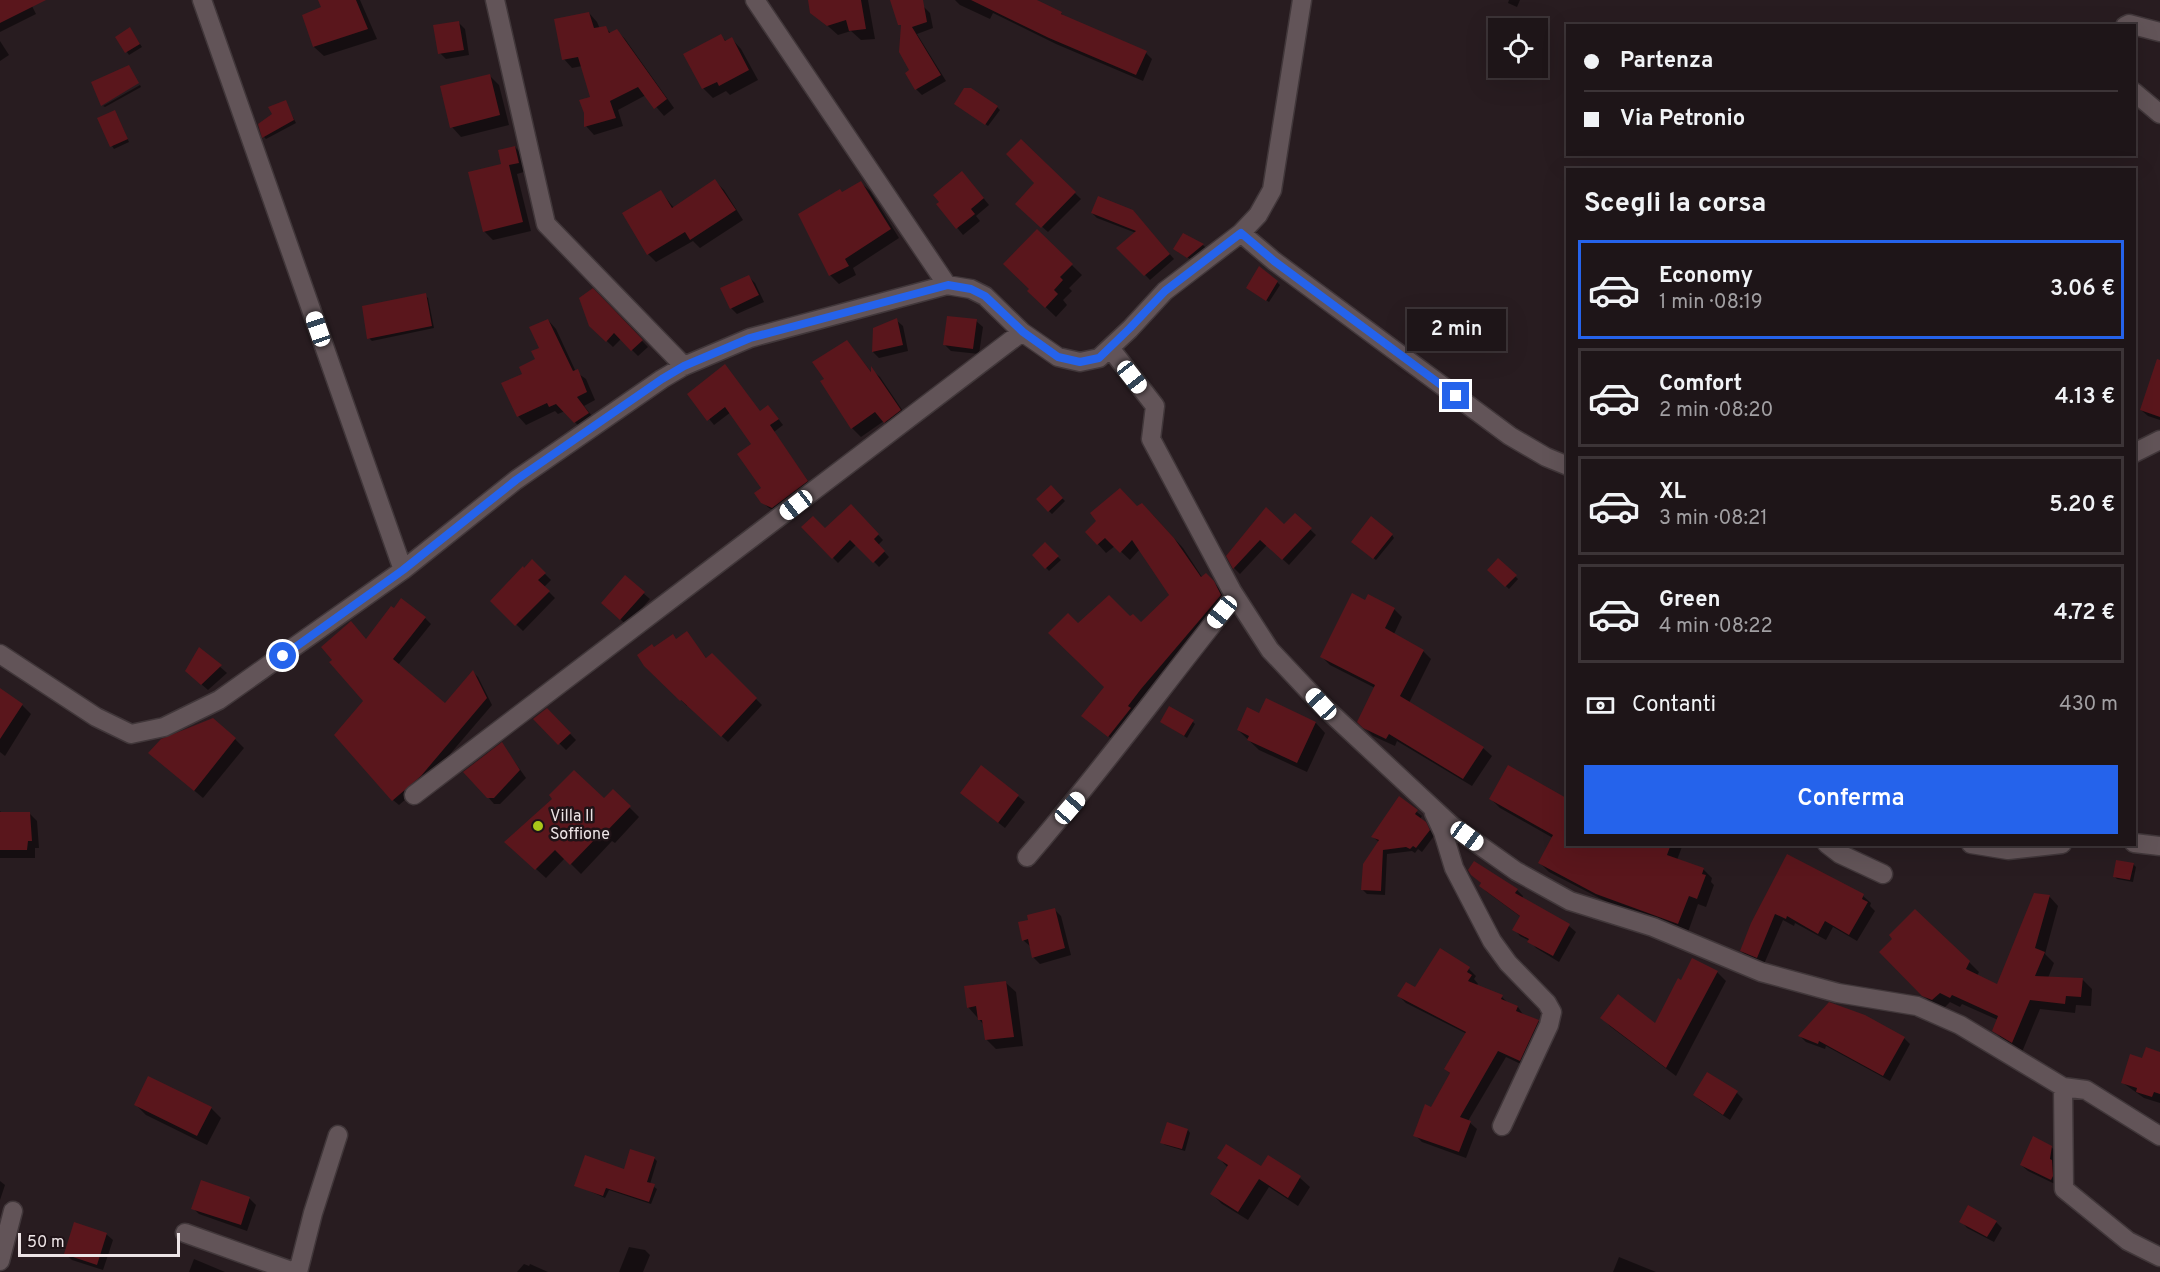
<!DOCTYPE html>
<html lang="it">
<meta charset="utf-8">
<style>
:root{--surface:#1e1518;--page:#2b2225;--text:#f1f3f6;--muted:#a19fa2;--line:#3c3437;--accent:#2563eb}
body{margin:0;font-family:Overpass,sans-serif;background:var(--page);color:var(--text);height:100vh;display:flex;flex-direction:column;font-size:22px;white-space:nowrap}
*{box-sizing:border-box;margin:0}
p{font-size:20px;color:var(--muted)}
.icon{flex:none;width:33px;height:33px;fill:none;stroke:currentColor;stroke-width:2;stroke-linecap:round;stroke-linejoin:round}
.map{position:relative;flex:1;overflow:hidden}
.panel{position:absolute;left:1566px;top:168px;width:570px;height:678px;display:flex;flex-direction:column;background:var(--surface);border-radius:0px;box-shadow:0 6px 24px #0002,0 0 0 2px var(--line)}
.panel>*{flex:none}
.hud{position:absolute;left:1566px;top:24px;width:570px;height:132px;border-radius:0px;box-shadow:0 6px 24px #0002,0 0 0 2px var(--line);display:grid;align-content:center;height:132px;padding:0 18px;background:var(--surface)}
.controls{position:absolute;left:1488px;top:18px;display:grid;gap:12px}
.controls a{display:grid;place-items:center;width:60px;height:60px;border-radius:0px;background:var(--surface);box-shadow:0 6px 24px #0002,0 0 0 2px var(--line);font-size:30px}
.scale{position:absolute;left:18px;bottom:15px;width:162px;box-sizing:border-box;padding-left:6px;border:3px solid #ede4e6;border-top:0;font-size:16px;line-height:21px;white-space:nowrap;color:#ede4e6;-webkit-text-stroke:4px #1f1317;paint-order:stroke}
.end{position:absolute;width:27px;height:27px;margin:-14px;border:8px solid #2563eb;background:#fff;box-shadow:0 0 0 3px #fff}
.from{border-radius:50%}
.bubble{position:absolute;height:42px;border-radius:0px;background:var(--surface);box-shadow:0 6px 24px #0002,0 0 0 2px var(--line);font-size:20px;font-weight:600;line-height:42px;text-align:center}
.car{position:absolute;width:18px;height:36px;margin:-18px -9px;border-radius:8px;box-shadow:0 0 4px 2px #0007;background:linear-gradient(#fff 24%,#345 0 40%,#fff 0 76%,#345 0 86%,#fff 0)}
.hud b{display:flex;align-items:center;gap:21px;height:57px;font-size:22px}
.hud b+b{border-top:2px solid var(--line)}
.hud i{width:15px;height:15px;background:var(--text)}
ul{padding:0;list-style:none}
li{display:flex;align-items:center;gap:18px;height:99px;margin:0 12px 9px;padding:0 6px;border:3px solid var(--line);border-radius:0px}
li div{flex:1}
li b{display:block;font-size:22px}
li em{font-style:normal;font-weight:600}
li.active{border-color:var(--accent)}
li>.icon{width:54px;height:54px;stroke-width:1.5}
h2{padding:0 18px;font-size:27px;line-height:72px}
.pay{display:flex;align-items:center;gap:15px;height:66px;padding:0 18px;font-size:22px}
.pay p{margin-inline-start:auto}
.primary-button{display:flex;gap:12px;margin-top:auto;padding:12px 18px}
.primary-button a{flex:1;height:69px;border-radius:0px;background:var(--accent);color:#fff;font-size:24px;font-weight:600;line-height:69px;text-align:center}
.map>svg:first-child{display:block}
</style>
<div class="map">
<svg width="2160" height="1272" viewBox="0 0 2160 1272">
<rect width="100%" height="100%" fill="#281c20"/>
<path fill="#0007" d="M0 0H29L36 14 0 32Z
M319 0H360L377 39 324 56 314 47 304 16 323 8Z
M818 0H868L875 39 861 40 851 31 838 35 812 12Z
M892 0H922L923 6 930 13 933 28 917 34 946 81 922 95 916 89 902 27Z
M955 0H1034L1061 13 1065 18 1146 53 1152 59 1143 81 1056 44 993 13 990 19 960 5Z
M1509 0H1520L1517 7 1508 3Z
M589 13 597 22 600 29 605 28 612 34 617 31 625 39 674 108 664 116 646 95 618 110 623 126 594 135 586 126 591 98 582 66 572 68 564 59Z
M458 22 465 29 469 55 446 59 440 53Z
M132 32 142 47 129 55 117 38Z
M721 36 727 42 732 39 741 49 758 80 730 95 726 91 713 98 703 88 685 54Z
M0 41 9 55 0 61Z
M489 75 499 85 509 125 461 137 452 127Z
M140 85 141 87 105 107 103 106Z
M285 102 296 123 266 139 264 137 274 115Z
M959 106 997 107 1000 110 988 126Z
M117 115 129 142 114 149 112 146Z
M1021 141 1081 199 1048 232 1023 210 1037 183Z
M515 147 524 156 527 171 517 174 531 231 493 240 484 231 503 166Z
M968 179 989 205 976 216 980 221 963 235 938 204Z
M715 181 724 190 743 220 700 248 693 241 656 262 648 254 661 192 674 208Z
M861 183 870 191 899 238 853 268 856 275 839 284 830 275 843 194Z
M1092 213 1138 217 1174 259 1150 280 1119 248 1136 233 1097 218Z
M1037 231 1082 275 1069 288 1072 291 1063 300 1067 305 1056 317 1029 291Z
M1184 235 1203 245 1206 248 1190 259 1178 252Z
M749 277 755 283 764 302 737 314 731 308Z
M1277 282 1280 285 1269 302 1250 290Z
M593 290 648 347 638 356 621 339 613 347 590 325Z
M425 295 428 298 434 328 372 341 369 338Z
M548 320 556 329 576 372 586 379 595 400 584 406 596 421 583 431 565 411 558 414 555 411 526 425 518 416 524 374 537 360Z
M896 320 903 326 908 351 879 358 873 352 874 329Z
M976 321 983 327 979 354 951 351 945 345Z
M847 341 872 373V370L880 377 909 420 894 431 884 421 861 437 852 428Z
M2160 377V420L2148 416 2141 410Z
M689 394 761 412 774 413 783 425 774 432 812 487 779 513 769 508 762 502 763 489 753 445 731 412 714 425Z
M1051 487 1065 501 1052 514 1038 500Z
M851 506 883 540 878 545 889 557 879 567 857 544 838 563 803 527 825 530Z
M1137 507 1151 513 1183 548 1202 577 1206 575 1222 591 1229 604 1118 744 1083 716 1106 687 1077 625 1130 618 1141 624 1171 595 1140 549 1130 560 1115 546 1106 553 1087 532Z
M1295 515 1316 535 1289 565 1267 545 1240 574 1234 568 1228 556 1284 526Z
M1392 535 1394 538 1376 560 1355 545Z
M1045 544 1061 560 1049 571 1034 555Z
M1498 560 1518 579 1509 589 1489 570Z
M532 561 551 580 544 587 555 598 523 631 492 601Z
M643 593 650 599 627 625 609 610Z
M1366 602 1394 609 1402 617 1394 634 1423 651 1431 659 1409 703 1483 748 1492 756 1472 786 1397 741 1395 746 1373 736 1359 722 1375 688 1330 665 1321 656Z
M425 618 431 624 398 665 446 705 473 672 478 677 492 705 427 781 399 805 393 800 364 701 367 641Z
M687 633 707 659 712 655 762 705 728 742 688 705 687 706 646 665 654 649 677 640Z
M200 649 227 673 208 690 193 677Z
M0 690 22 705 31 714 5 756 0 752Z
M1267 700 1316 723 1325 733 1307 772 1259 750 1238 730 1260 715Z
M547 710 576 740 566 750 535 719Z
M1162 722H1193L1195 724 1187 738Z
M235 739 244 748 203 798 150 753Z
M502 744 526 778 500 804H494L488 797Z
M981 767 1025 802 1005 828 968 799Z
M1509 767 1568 844H1683L1677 860 1703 869 1712 878 1711 882 1714 885 1706 907 1698 904 1688 932 1607 902 1549 872 1540 863 1553 838 1500 808 1491 799Z
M613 791 639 817 615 843 612 841 581 874 565 858 546 878 516 851 604 800Z
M1400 799 1422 816 1420 819 1430 829 1434 836 1422 852 1418 849 1415 853 1412 851 1387 854 1385 895 1367 894 1362 889 1379 842 1373 837Z
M0 811 3 814 29 813 37 821 39 848H35V858H0Z
M1788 856 1863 896 1871 903 1870 906 1875 911 1857 941 1833 927 1826 940 1795 923 1794 926 1783 920 1764 964 1749 958 1741 951Z
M2133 864 2136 867 2133 882 2117 879 2114 876Z
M1472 874 1517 890 1523 896 1522 899 1569 926 1576 932 1559 962 1536 948 1530 941 1520 936 1514 929 1521 917 1487 892 1481 886 1482 884Z
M2049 896 2058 906 2045 954 2054 963 2048 978 2082 979 2092 989 2091 1006 2076 1005 2075 1013 2040 1009 2022 1052 2003 1040 1994 1030 1998 1020 1962 1004 1960 1007 1950 1002 1943 1009 1933 1005 1881 952 1969 962 1979 972 1977 976 1998 986Z
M1055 910 1061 916 1071 955 1040 964 1033 957 1030 946 1023 940Z
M1469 969 1476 976 1474 979 1478 984 1476 986 1502 997 1509 1004 1518 1007 1524 1016 1538 1021 1545 1028 1527 1067 1506 1057 1468 1121 1477 1129 1466 1158 1422 1142 1415 1135 1452 1075 1445 1069 1467 1034 1406 1003 1399 996Z
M1717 972 1726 981 1676 1076 1611 1027 1602 1018 1656 1025 1681 982Z
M1006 983 1016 992 1023 1046 996 1049 986 1039 984 1025 968 1007Z
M1800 1036 1904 1038 1910 1044 1890 1081 1826 1046 1825 1049 1806 1042Z
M2160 1053V1103L2144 1098 2123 1083 2143 1060Z
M1708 1074 1737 1093 1743 1099 1730 1120 1701 1101 1695 1095Z
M136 1105 211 1108 221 1118 207 1145 146 1115Z
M1188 1130 1190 1133 1185 1151 1165 1145 1162 1142Z
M2051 1147 2058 1153 2057 1185 2028 1171 2021 1165Z
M1269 1157 1300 1178 1310 1187 1298 1206 1269 1187 1248 1220 1222 1204 1212 1194 1228 1168 1219 1158 1261 1168Z
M654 1158 657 1161 650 1184 657 1189 651 1204 609 1190 605 1198 576 1185 625 1171Z
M0 1181 5 1185 0 1200Z
M249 1198 256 1205 247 1231 199 1214 193 1208Z
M1961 1221 1996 1222 2002 1228 1994 1242 1967 1228Z
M106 1234 113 1240 103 1270 72 1260 65 1254Z
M629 1247 645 1250 650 1255 643 1272H619Z
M1619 1257 1656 1272H1613Z
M194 1259 225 1272H189Z
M524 1264 529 1266 530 1264 548 1272H517Z"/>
<path fill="#5a161c" d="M0 0H46L0 23Z
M318 0H356L368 29 313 47 302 15 321 7Z
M808 0H861L866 29 849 31 846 20 827 26 810 13Z
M890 0H923L927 22 912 27 941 75 915 90 905 73 909 70 899 52 901 25H898Z
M971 0H1037L1062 12 1061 14 1147 51 1136 75 1049 38Z
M589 12 594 28 606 26 609 33 617 29 667 99 654 109 638 87 610 101 616 118 584 127V113L579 100 590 97 578 57 562 60 554 19Z
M459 21 464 50 438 54 433 25Z
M130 27 140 44 125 53 115 37Z
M721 34 725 41 732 37 749 70 719 86 717 82 702 89 683 54Z
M129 65 139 83 101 106 91 82Z
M490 74 500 115 450 128 440 86Z
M964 88H971L998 106 985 125 954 104Z
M286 100 294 120 262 138 258 124 272 114 268 107Z
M115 110 128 139 110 147 97 118Z
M1021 139 1076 192 1041 228 1015 204 1034 183 1006 154Z
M515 146 519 163 509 165 523 222 483 232 468 172 501 164 498 150Z
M962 171 984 198 971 209 975 214 956 229 936 204 939 202 933 195Z
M715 179 736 210 690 240 685 232 647 255 622 213 661 190 672 208Z
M861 181 891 229 845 259 849 266 829 276 798 214 840 189 842 192Z
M1098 196 1133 210 1170 254 1144 276 1116 248 1136 231 1091 213Z
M1037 229 1073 264 1060 277 1063 280 1054 290 1058 294 1045 308 1027 291 1029 289 1003 264Z
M1183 233 1204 244 1187 258 1173 249Z
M1259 266 1278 281 1266 301 1246 288Z
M749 275 759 295 730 309 720 288Z
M593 288 643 340 631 351 614 333 606 342 589 326 579 298Z
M426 293 432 326 367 339 362 306Z
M947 316 977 319 973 349 943 345Z
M897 318 903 345 872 352 873 328Z
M548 319 573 371 578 369 587 392 577 397 589 413 574 423 556 404 549 407 547 403 517 417 501 383 522 374 519 367 535 359 531 351 539 348 529 327Z
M847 340 871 372V366L901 410 884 423 875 412 851 429 820 381 824 379 812 362Z
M2157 359 2160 360V417L2140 410Z
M725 364 760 411 768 405 779 419 770 425 808 481 772 508 761 503 754 493 761 488 737 454 751 444 725 407 707 421 687 394Z
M1051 485 1063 498 1048 512 1036 499Z
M1120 488 1137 506 1142 503 1174 538 1201 577 1206 573 1214 581 1221 595 1141 689 1128 706 1131 708 1108 737 1081 716 1104 687 1048 633 1068 613 1078 623 1109 595 1130 616 1133 614 1141 622 1169 595 1132 540 1120 553 1105 538 1097 545 1085 532 1096 521 1090 513Z
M851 504 879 534 874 539 885 551 873 563 850 540 832 559 801 527 813 516 825 528Z
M1266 507 1284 524 1295 513 1312 528 1282 560 1260 540 1233 569 1226 556Z
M1371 516 1393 534 1373 559 1351 542Z
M1045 542 1059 556 1045 569 1032 555Z
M1498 558 1517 575 1505 587 1487 570Z
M532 559 546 573 538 580 550 591 515 626 490 601 523 566 524 568Z
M625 575 645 592 620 620 601 603Z
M1352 593 1365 600 1368 594 1395 608 1385 628 1424 650 1400 696 1484 747 1463 779 1389 734 1386 739 1363 728 1357 722 1375 685 1320 657Z
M401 598 426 617 393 659 445 703 473 670 487 698 421 776 392 801 334 735 363 701 329 662 332 660 321 647 351 621 366 639 391 606 394 608Z
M687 631 706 658 712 653 757 698 721 737 681 700 680 701 644 666 637 655 652 644 654 647 673 634 676 639Z
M199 647 222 665 201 685 185 671Z
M0 688 23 704 0 739Z
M1266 698 1316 722 1297 763 1247 740 1249 736 1237 730 1247 707 1259 713Z
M1169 706 1194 720 1184 736 1160 722Z
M547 708 571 733 558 745 533 719Z
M213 718 236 738 194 791 148 753 161 739Z
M502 742 520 770 494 798H487L463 772Z
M981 765 1019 795 998 823 960 793Z
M1508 765 1568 799V844H1671L1667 855 1704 868 1702 874 1706 875 1697 899 1689 896 1678 924 1596 894 1538 863 1553 835 1489 799Z
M574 770 604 798 613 789 631 806 604 834 602 832 570 865 555 850 535 870 504 842 552 799 549 795Z
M1399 796 1418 810 1415 814 1426 822 1430 830 1416 848 1413 846 1410 849 1406 847 1383 850 1381 891 1361 890 1363 864 1379 840 1371 837Z
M0 812H30L32 841H28L27 850H0Z
M1787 854 1864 894 1862 899 1868 902 1849 935 1825 921 1818 934 1787 916 1786 919 1775 914 1757 958 1740 951 1751 923Z
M2116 860 2134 863 2130 880 2113 877Z
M1474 861 1518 889 1515 893 1570 924 1553 956 1527 942 1529 939 1512 930 1520 916 1479 886 1481 883 1471 875 1468 870Z
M2034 893 2050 895 2035 948 2045 952 2035 976 2083 978 2081 997 2066 996 2065 1004 2030 1000 2012 1043 1992 1031 1998 1016 1952 995 1950 998 1940 993 1932 1000 1922 996 1879 952 1892 939 1889 935 1915 909 1970 961 1966 969 1997 984Z
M1055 908 1065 948 1032 958 1028 939 1022 941 1018 922 1028 920 1027 915Z
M1440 948 1470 967 1467 972 1472 975 1468 981 1503 995 1501 999 1518 1006 1516 1011 1539 1020 1520 1061 1498 1051 1460 1117 1471 1121 1459 1152 1413 1136 1425 1104 1431 1107 1450 1073 1444 1069 1466 1032 1397 996 1406 982 1415 987Z
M1692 958 1718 971 1666 1068 1600 1018 1618 994 1655 1023 1678 978 1681 980Z
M1006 981 1014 1037 985 1040 982 1020H978L976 1006 967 1008 964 986Z
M1829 1002 1865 1015 1905 1037 1883 1076 1819 1041 1818 1044 1798 1036Z
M2146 1047 2160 1052V1094L2154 1092 2152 1097 2136 1092 2137 1088 2121 1083 2130 1054 2142 1058Z
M1707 1072 1738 1091 1723 1115 1693 1095Z
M148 1076 212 1107 197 1136 134 1105Z
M1167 1122 1188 1129 1182 1149 1160 1143Z
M2033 1136 2052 1146 2050 1159 2052 1160 2053 1176 2051 1180 2020 1165Z
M1226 1144 1261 1166 1268 1155 1301 1176 1288 1198 1259 1179 1238 1212 1210 1194 1228 1165 1217 1158Z
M630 1149 655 1157 647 1182 655 1184 649 1202 606 1188 603 1196 574 1186 585 1155 624 1169Z
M201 1180 250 1197 241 1225 191 1209Z
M1968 1205 1997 1221 1987 1237 1959 1222Z
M74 1222 107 1233 97 1265 64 1254Z"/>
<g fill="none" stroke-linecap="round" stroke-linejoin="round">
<g stroke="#41373a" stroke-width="21">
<path id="minor" d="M202 0 403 570
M495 0 546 224 684 366
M755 0 947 285
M2125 26 2129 24 2160 32
M2134 92 2160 114
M1241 233 1274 261 1510 436 1546 457 1568 466
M1110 348 1155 406 1151 439 1232 591 1270 650 1321 704 1451 825 1516 871 1570 901 1653 927 1761 972 1838 993 1917 1006 1960 1025 2063 1087 2086 1090 2160 1136
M2134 453 2160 440
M0 654 96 717 131 734 164 727 219 700 403 570 516 480 662 379 684 366 750 338 947 285 971 289 985 296 1022 332 1058 357 1080 362 1099 358 1130 329 1165 291 1241 233 1258 215 1272 190 1302 0
M414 795 1022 332
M1434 813 1443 832 1454 868 1492 941 1508 963 1547 1003 1552 1012 1549 1025 1502 1126
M2134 843 2160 846
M1827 844 1840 854 1883 874
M1971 844 2008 850 2062 844
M1027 857C1100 773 1165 683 1235 596
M2063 1087 2064 1189 2128 1241 2160 1257
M185 1233 294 1272
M0 1261 13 1211
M298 1272 313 1213 338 1135"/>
</g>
<use href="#minor" stroke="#625458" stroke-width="18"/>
</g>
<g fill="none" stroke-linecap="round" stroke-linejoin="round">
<path stroke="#2563eb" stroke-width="8" d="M283 656 403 570 516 480 662 379 684 366 750 338 948 285 971 289 985 296 1023 332 1058 357 1080 362 1099 358 1130 328 1165 291 1241 233 1274 261 1456 396"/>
</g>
<circle fill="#aac719" stroke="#1f1317" stroke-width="2" cx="538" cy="826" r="6"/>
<g text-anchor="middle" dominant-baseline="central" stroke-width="5" stroke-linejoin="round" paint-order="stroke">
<g font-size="16" fill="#ede4e6" stroke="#1f1317" text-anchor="start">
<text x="550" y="817">Villa Il<tspan x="550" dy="18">Soffione</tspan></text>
</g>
</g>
</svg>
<div class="controls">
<a><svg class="icon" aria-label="locate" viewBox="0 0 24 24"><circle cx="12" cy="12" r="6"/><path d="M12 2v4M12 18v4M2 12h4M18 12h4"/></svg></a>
</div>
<div class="scale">50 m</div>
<i class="end from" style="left:283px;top:656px"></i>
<i class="end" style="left:1456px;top:396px"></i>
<div class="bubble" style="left:1407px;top:309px;width:99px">2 min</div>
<i class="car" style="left:318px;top:329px;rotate:341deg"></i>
<i class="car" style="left:1132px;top:377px;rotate:142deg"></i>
<i class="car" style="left:796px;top:505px;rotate:232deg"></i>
<i class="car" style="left:1222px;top:612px;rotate:219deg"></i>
<i class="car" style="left:1321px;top:704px;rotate:317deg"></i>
<i class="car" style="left:1070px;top:808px;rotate:41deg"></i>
<i class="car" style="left:1467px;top:836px;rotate:126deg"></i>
<div class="hud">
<b><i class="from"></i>Partenza</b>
<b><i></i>Via Petronio</b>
</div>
<section class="panel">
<h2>Scegli la corsa</h2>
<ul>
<li class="active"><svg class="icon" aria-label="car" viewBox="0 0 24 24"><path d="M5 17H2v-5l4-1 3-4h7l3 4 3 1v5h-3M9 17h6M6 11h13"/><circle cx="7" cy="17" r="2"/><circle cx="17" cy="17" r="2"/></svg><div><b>Economy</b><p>1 min · 08:19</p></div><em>3.06 €</em></li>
<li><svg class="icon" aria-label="car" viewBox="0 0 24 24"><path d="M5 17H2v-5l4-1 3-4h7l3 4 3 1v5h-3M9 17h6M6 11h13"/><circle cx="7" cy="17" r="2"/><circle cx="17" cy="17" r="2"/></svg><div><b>Comfort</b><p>2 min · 08:20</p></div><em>4.13 €</em></li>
<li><svg class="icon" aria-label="car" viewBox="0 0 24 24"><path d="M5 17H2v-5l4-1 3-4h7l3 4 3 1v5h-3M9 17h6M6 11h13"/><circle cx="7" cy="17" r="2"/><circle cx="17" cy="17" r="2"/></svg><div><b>XL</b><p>3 min · 08:21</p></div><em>5.20 €</em></li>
<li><svg class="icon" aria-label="car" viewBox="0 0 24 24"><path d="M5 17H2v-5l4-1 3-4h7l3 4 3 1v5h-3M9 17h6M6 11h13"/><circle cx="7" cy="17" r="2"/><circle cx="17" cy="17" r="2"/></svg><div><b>Green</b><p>4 min · 08:22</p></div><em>4.72 €</em></li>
</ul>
<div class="pay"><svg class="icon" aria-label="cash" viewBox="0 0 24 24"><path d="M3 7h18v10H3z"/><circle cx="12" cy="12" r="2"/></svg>Contanti<p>430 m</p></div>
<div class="primary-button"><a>Conferma</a></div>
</section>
</div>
